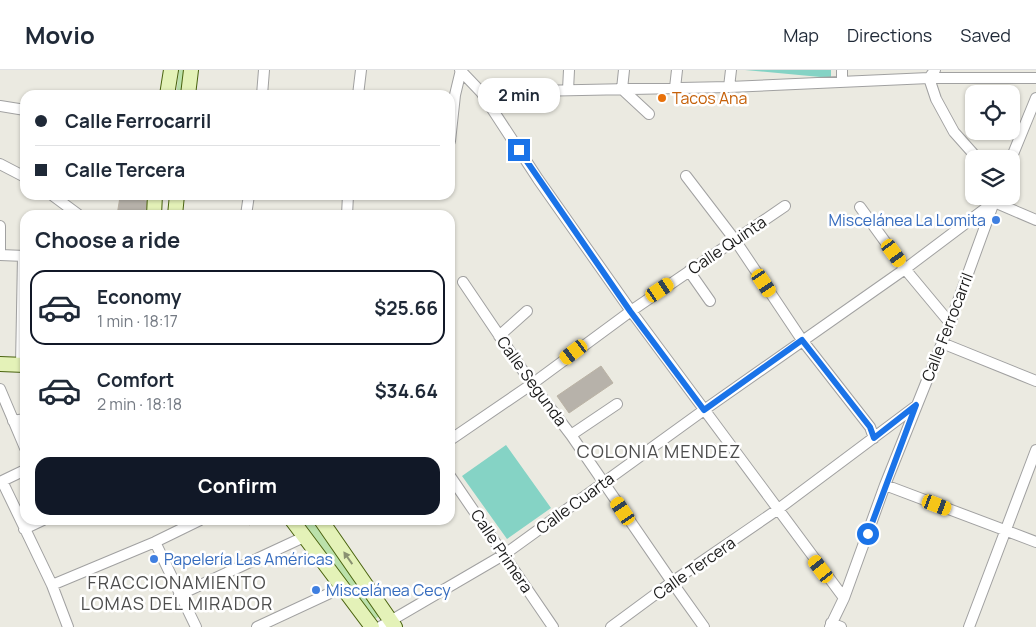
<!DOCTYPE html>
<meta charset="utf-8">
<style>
:root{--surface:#fff;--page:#f2f2f3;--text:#1f2937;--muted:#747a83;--line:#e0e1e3;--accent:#111827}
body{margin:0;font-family:Manrope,sans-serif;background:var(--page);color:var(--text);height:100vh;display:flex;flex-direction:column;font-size:19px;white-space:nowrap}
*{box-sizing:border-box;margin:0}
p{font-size:16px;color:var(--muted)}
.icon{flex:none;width:28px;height:28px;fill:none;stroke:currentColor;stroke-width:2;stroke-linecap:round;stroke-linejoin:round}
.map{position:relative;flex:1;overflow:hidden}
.drawer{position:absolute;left:20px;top:140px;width:435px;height:315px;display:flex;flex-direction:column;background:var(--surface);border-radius:15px;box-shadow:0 1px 4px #0004}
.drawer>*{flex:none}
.guide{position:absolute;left:20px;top:20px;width:435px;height:110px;border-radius:15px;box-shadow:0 1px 4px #0004;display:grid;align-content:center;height:110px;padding:0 15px;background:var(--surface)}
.controls{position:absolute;left:965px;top:15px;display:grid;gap:10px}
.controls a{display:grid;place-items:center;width:55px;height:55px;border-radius:10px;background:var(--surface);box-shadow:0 1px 4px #0004;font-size:25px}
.end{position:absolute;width:22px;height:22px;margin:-11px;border:6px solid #1a73e8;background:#fff;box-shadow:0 0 0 2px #fff}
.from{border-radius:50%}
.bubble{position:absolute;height:35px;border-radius:15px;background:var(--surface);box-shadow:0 1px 4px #0004;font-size:16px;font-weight:700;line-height:35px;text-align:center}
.car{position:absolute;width:15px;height:30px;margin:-15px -8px;border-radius:6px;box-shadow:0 0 4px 1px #0007;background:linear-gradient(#f5c518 24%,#345 0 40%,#f5c518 0 76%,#345 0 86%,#f5c518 0)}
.guide b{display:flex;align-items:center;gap:18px;height:48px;font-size:19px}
.guide b+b{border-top:1px solid var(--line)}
.guide i{width:12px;height:12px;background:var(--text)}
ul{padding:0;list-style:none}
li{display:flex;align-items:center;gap:15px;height:75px;margin:0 10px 8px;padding:0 5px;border:2px solid transparent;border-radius:15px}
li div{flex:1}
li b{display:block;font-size:19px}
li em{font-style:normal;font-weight:700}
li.selected{border-color:var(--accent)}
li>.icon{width:45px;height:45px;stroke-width:1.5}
h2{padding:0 15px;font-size:22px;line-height:60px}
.button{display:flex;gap:10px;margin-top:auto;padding:10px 15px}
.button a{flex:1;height:58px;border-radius:15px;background:var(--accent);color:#fff;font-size:20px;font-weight:700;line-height:58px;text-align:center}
header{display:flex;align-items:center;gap:30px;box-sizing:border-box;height:70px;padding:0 25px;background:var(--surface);border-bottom:1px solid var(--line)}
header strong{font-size:24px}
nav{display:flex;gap:28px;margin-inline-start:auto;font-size:18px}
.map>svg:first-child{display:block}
</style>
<header>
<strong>Movio</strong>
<nav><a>Map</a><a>Directions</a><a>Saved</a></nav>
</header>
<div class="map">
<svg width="1036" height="557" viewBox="0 0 1036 557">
<rect width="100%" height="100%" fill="#ebeae1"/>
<path fill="#bbe1ab" d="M179 0H184L182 25H176Z
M302 450H311L379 544 378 547 375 549 373 547Z"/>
<path fill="#85d3c5" d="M745 0H831V8Z
M506 375 551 438 507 469 462 406Z"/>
<path fill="#b7b2aa" stroke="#bbb3a5" d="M120 127 147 131 145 145H117Z
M601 296 613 313 569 343 557 326Z
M247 450H258L249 455Z"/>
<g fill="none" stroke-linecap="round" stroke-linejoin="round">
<g stroke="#a1a1a1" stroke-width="12">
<path id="street" d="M460 0 481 22 538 109 631 241 844 528
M624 0 622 19 649 44
M935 0 929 8 936 29 954 62 978 89
M842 11V0
M729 17 731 0
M675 18 677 0
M568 20 569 0
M481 22 729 17 929 8H1036
M262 25 264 0
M358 25 361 0
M0 36 25 40
M450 71 455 25 461 0
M1011 89 1036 28
M0 94 25 107
M686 106 735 170 802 270 870 357 874 368
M52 125 79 145
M860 137 905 199 950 253
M246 145 249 125
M347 145 348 125
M0 156V185
M0 185 25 186
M689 201 710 231
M463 212 532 314 571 365 672 512 704 557
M499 266 527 241
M942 273 1036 311
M21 295 23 186
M0 319 25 378
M13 351 25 349
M571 365 617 334
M450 370 532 314 631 241 785 136
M450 406 553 557
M2 411 52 515 68 557
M0 412 25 400
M885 415 1036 472
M24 459 43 450
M155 472 196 557
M52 515 155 472 200 450
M179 525 304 467
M831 553 841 557
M257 557 343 517
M380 557 505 484 704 340 905 199 994 132 1036 150
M611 557 672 512 777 440 916 336
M830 557 844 528 885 415 950 253 994 132
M969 557 1036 380"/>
</g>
<g stroke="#4a640f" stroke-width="16">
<path id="secondary" d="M167 25 171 0
M188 25 191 0
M154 145 155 125
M175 145 177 125
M0 294 25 295
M292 450 372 557
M321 450 395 557"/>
</g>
<use href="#street" stroke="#fff" stroke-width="10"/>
<use href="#secondary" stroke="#e4f2b8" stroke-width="14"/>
</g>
<defs><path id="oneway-solid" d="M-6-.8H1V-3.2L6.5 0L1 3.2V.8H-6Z" transform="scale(1.25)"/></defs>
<use fill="#899171" href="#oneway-solid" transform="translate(348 488) rotate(-125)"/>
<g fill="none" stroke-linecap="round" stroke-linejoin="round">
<path stroke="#1a73e8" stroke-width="6" d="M519 80 630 241 704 340 802 270 870 357 874 368 916 335 868 464"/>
</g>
<circle fill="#e8710a" stroke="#fff" stroke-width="2" cx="662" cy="28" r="5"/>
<g fill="#3f7fe0" stroke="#fff" stroke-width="2">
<circle cx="996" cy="150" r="5"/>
<circle cx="154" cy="489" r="5"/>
<circle cx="316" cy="520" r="5"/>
</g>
<g text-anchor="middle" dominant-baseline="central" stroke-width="5" stroke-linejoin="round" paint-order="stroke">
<g font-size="16" fill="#c56008" stroke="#fff" text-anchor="start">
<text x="672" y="28">Tacos Ana</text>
</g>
<g font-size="16" fill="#366cbe" stroke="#fff" text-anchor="start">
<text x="986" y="150" text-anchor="end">Miscelánea La Lomita</text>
<text x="164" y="489">Papelería Las Américas</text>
<text x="326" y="520">Miscelánea Cecy</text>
</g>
<g font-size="16" fill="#1a1a1a" stroke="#fff">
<text transform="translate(727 175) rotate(-34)">Calle Quinta</text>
<text transform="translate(947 257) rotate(-69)">Calle Ferrocarril</text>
<text transform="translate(532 311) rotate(54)">Calle Segunda</text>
<text transform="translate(575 433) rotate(-36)">Calle Cuarta</text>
<text transform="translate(502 481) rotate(56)">Calle Primera</text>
<text transform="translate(694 498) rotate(-35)">Calle Tercera</text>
</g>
<g font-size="18" letter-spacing="1" fill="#4d4d4d" stroke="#fff">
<text x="659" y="381">COLONIA MENDEZ</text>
<text x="177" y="512">FRACCIONAMIENTO<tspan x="177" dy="21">LOMAS DEL MIRADOR</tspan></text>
</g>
</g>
</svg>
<div class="controls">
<a><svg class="icon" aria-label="locate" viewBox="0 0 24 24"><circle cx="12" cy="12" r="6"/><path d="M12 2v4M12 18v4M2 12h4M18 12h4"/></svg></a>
<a><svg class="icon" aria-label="layers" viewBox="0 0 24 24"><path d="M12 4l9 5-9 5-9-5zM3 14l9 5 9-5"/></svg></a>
</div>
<i class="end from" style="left:868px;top:464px"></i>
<i class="end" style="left:519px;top:80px"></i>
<div class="bubble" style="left:478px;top:8px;width:82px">2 min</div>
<i class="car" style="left:894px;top:183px;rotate:144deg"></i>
<i class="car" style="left:764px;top:213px;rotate:146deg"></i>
<i class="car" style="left:660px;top:220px;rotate:56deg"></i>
<i class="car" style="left:574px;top:282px;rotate:233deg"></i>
<i class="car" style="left:937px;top:435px;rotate:111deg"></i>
<i class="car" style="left:623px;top:441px;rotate:326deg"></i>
<i class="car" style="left:821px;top:499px;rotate:323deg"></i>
<div class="guide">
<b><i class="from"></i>Calle Ferrocarril</b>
<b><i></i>Calle Tercera</b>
</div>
<section class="drawer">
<h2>Choose a ride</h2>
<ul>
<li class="selected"><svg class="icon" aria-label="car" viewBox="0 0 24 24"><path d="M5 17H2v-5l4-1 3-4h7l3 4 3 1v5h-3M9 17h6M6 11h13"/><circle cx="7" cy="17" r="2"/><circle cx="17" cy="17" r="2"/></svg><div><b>Economy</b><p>1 min · 18:17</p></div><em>$25.66</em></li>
<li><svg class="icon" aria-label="car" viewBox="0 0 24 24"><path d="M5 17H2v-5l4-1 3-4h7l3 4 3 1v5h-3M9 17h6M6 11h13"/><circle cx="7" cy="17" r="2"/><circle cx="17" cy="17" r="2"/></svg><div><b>Comfort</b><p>2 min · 18:18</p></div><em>$34.64</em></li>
</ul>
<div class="button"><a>Confirm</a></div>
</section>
</div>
